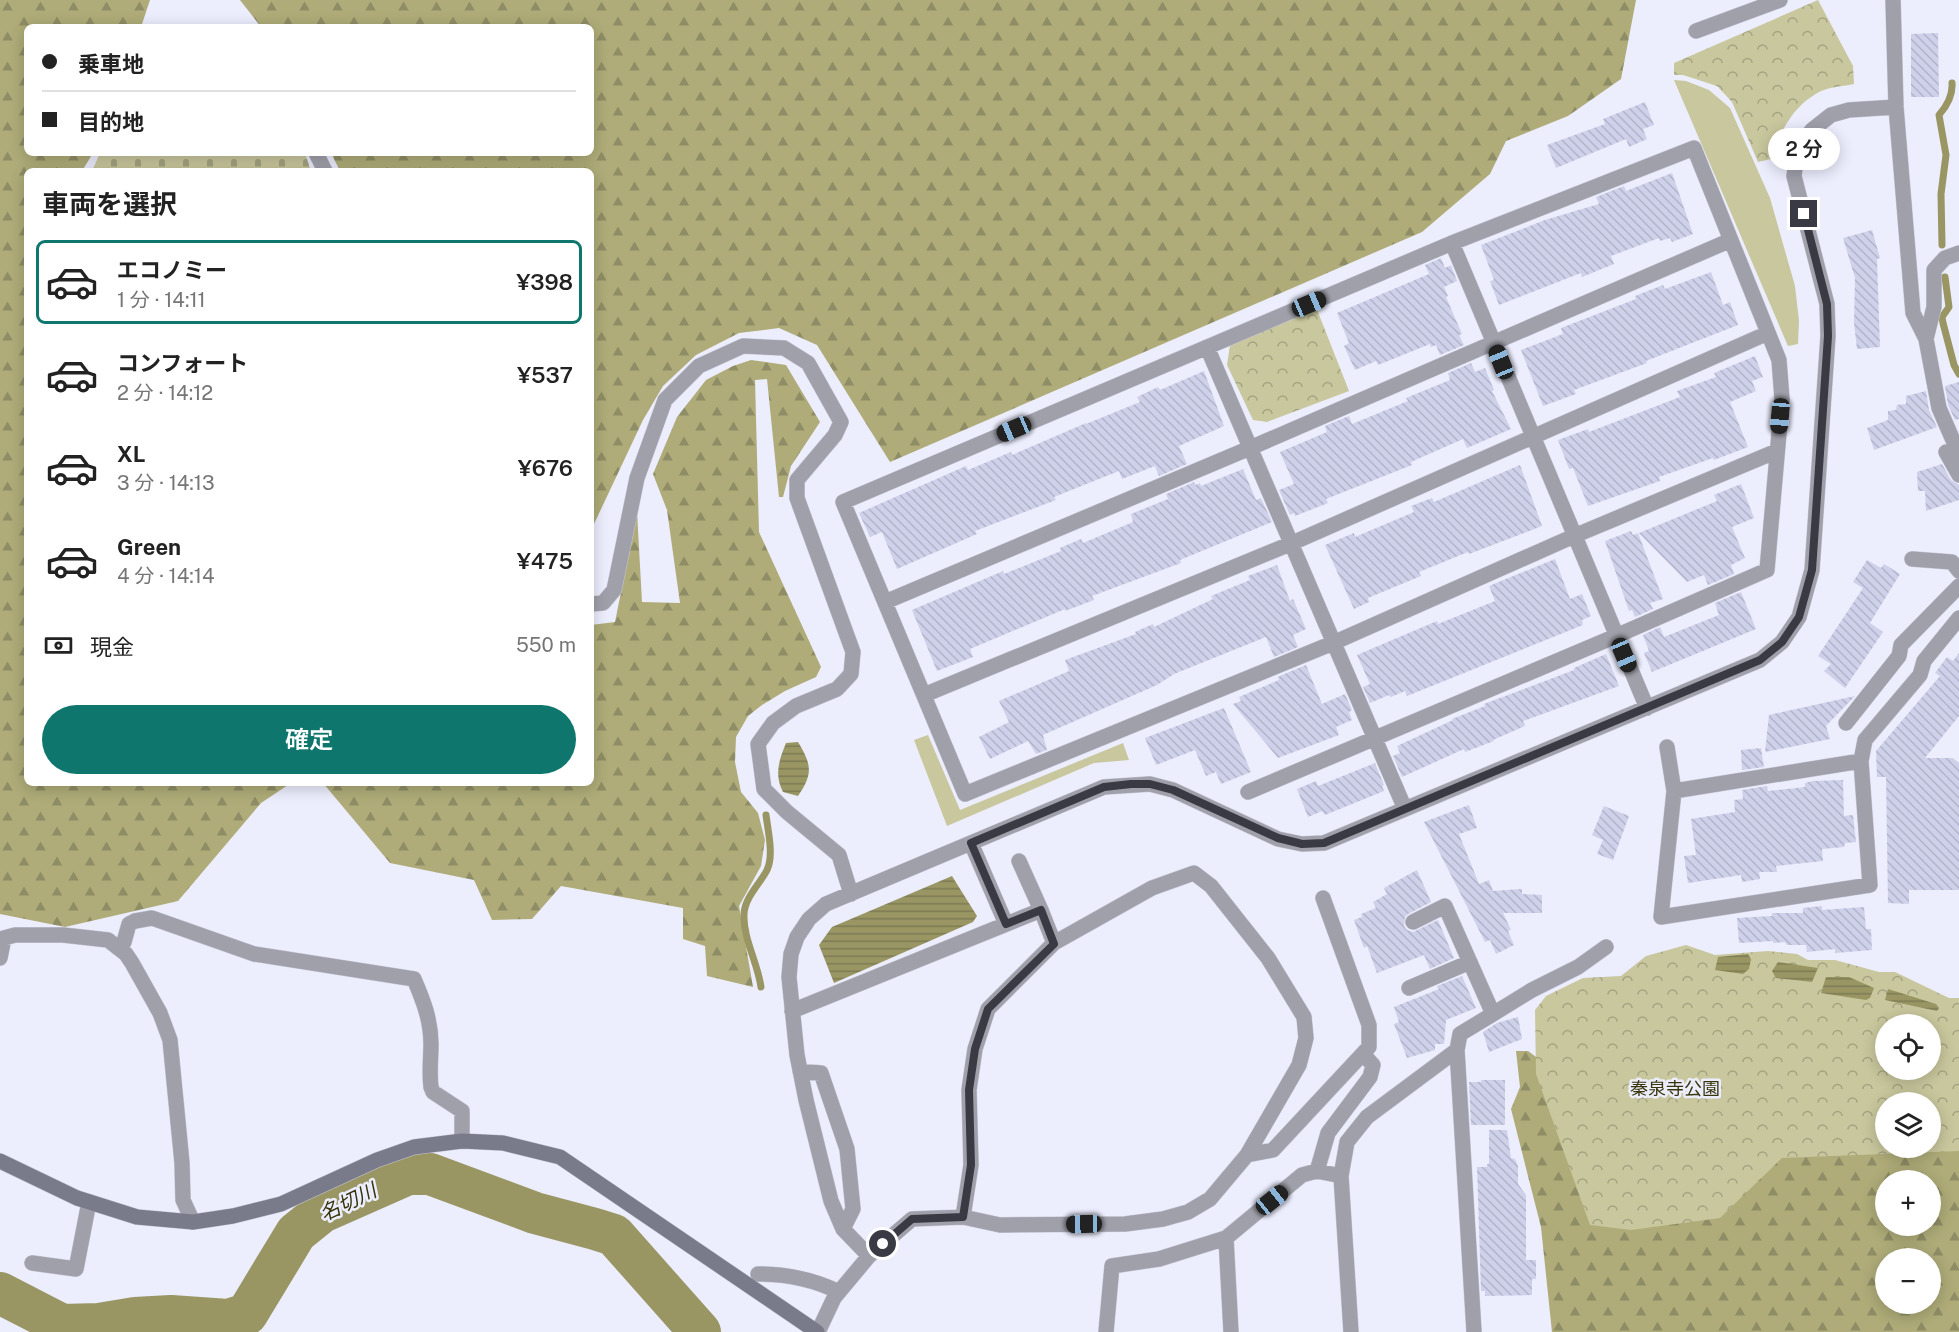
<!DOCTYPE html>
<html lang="ja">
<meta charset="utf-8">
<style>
:root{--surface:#fff;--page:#f2f2f2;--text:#222;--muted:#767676;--line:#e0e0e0;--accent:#0f766e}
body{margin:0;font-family:"Public Sans","Noto Sans JP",sans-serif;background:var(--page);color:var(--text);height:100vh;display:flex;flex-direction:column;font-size:22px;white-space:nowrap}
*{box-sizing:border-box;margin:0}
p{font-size:20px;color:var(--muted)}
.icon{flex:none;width:33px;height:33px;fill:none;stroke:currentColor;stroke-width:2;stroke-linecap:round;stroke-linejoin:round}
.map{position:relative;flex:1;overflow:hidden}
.side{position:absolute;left:24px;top:168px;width:570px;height:618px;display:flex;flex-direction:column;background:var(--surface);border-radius:9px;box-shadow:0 3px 15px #0003}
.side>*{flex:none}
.hud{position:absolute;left:24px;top:24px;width:570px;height:132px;border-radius:9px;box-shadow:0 3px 15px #0003;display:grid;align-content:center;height:132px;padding:0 18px;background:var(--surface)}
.controls{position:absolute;left:1875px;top:1014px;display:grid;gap:12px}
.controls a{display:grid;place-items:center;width:66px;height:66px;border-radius:50%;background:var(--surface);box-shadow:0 3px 15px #0003;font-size:30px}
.end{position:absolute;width:27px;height:27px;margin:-14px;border:8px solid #3a3a44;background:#fff;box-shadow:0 0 0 3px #fff}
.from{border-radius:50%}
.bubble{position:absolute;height:42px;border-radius:21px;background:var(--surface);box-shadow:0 3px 15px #0003;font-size:20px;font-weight:600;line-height:42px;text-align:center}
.car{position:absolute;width:18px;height:36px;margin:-18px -9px;border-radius:8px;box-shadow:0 0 4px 2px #0007;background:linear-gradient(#222 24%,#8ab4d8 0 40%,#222 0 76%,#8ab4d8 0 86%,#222 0)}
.hud b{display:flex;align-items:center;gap:21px;height:57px;font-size:22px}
.hud b+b{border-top:2px solid var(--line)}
.hud i{width:15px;height:15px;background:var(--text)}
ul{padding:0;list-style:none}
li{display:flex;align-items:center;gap:18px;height:84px;margin:0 12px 9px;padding:0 6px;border:3px solid transparent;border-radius:9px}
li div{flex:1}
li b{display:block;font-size:22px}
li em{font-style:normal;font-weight:600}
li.active{border-color:var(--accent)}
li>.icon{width:54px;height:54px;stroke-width:1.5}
h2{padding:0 18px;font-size:27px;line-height:72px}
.pay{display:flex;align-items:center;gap:15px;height:66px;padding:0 18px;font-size:22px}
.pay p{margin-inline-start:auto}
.cta{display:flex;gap:12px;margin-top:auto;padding:12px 18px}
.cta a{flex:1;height:69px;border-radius:36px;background:var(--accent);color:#fff;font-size:24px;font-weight:600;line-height:69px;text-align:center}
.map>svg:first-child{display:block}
</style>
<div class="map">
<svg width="1959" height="1332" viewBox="0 0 1959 1332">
<defs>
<pattern id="forest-firs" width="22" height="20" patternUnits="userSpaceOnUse" patternTransform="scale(1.5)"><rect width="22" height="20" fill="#afac79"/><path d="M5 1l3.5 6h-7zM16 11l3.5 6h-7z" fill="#8f8d65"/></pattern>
<pattern id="cemetery-stones" width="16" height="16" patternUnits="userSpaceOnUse" patternTransform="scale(1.5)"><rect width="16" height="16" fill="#c9c79d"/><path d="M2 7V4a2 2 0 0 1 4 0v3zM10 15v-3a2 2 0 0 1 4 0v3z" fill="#a4a382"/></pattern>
<pattern id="park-crowns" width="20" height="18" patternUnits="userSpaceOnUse" patternTransform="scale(1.5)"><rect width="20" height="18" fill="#c9c79d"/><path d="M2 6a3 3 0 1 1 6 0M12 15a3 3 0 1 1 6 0" fill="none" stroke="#a4a382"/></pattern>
<pattern id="water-rules" width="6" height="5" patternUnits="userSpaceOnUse" patternTransform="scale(1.5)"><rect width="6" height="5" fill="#999664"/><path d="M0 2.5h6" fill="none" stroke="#7e7b54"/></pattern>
<pattern id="building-back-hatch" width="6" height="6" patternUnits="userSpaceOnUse" patternTransform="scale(1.5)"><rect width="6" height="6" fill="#cfd1ea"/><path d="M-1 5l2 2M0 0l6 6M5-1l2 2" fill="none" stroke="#b2b4ca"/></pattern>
</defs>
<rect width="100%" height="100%" fill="#ecedfd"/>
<path fill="#c9c79d" d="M1674 80 1686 81 1709 90 1730 108 1770 198 1795 286 1799 321 1798 344 1788 346Z
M928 735 960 810 1123 743 1129 760 1094 763 947 826 914 740Z"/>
<path fill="url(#forest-firs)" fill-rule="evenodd" d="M0 0H150L141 27H27V153H93L82 171H27V783H291L261 803 178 901 65 927 0 914Z
M240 0H1636L1621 79 1568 116 1506 141 1490 174 1422 232 890 462 817 345 779 328 739 333 696 355 663 386 643 420 594 524 591 525V171H340L331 153H591V27H261Z
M751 360 786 365 820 422 791 466 783 497H779L767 379 755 380 759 532 821 667 816 677 785 691 762 705 748 716 736 737 735 762 741 792 758 813 765 840 761 866 739 906 753 987 707 976 705 946 683 939V908L561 886 532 919 492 920 474 880 390 863 323 783H591V625L615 622 637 512 642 602 680 603 667 510 653 474 677 417 706 380 733 366Z
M1959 1033V1332H1552L1541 1227 1511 1109 1520 1087 1516 1051H1528L1555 1071 1930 1070ZM1886 1102H1930V1148H1886ZM1886 1180H1930V1226H1886ZM1886 1258H1930V1304H1886Z"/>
<path fill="url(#cemetery-stones)" d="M100 153H305L311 171H92Z"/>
<path fill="url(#park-crowns)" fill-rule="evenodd" d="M1818 0 1853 66 1854 84C1844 86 1830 87 1821 91 1792 106 1781 131 1771 159L1758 162 1732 102 1717 86 1683 75H1674V63Z
M1316 307 1349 391 1267 422 1253 420 1227 365 1230 345Z
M1686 945 1715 955 1768 951 1797 954 1808 960H1835L1879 972H1895L1949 998H1959V1151L1782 1158 1720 1218 1631 1230 1590 1225 1536 1074 1535 1010 1546 996 1583 978 1621 976 1646 956ZM1886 1024H1930V1070H1886ZM1886 1102H1930V1148H1886Z"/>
<path fill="url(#water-rules)" d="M798 742C812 765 813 774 798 796L783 792C774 775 779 760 786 743Z
M952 876 977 916 973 922 834 983 819 945 832 927Z
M1748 954 1751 959 1749 969 1743 974 1715 970 1718 957Z
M1778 962 1818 968 1812 982 1776 978 1772 971Z
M1826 977H1849L1874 988 1870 998 1866 1000 1821 993Z
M1888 989 1936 1004 1939 1008 1937 1011 1885 1000Z"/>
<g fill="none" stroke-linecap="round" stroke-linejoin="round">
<path stroke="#999664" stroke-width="7" d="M1942 245 1941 194 1946 155 1939 115C1947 106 1953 96 1952 83
M1945 277 1949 307 1942 317 1943 323 1954 365 1959 374
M761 987C758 964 743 938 744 915 744 898 760 884 767 870 774 855 768 831 766 815"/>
<path stroke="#999664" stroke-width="42" d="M0 1293 62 1325 99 1324 135 1318 171 1316 228 1320 247 1314 296 1233 322 1212 408 1174H430L535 1213 595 1229 614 1235 700 1332"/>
</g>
<path fill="url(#building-back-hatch)" d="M1938 33 1939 97H1911V34Z
M1645 102 1654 125 1643 129 1647 139 1629 147 1626 139 1556 168 1547 145 1605 124 1603 119Z
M1672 173 1693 234 1672 242 1670 238 1660 241 1659 238 1611 256 1614 264 1582 277 1581 273 1499 305 1490 281 1494 280 1481 245 1545 220 1599 204 1596 197 1624 186 1626 191Z
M1872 230 1880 258 1877 259 1880 347 1857 349 1854 323 1855 278 1843 238Z
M1441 258 1445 268 1451 265 1457 281 1444 287 1448 296 1446 297 1462 334 1459 335 1464 345 1440 355 1436 345 1431 347 1430 344 1378 365 1376 361 1355 370 1344 346 1349 343 1337 313 1429 274 1425 265Z
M1711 272 1723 305 1730 302 1738 325 1646 361 1647 363 1574 390 1576 394 1543 406 1521 350 1563 334 1561 328 1636 299 1635 296 1663 285 1665 289Z
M1755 356 1763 377 1752 381 1756 391 1730 402 1748 447 1714 460 1713 458 1659 477 1660 481 1588 506 1573 468 1569 469 1558 440 1588 429 1589 432 1680 397 1677 391 1716 377 1714 373Z
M1471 363 1475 372 1485 368 1494 390 1492 391 1511 429 1467 448 1463 439 1411 462 1412 465 1326 499 1328 503 1295 516 1294 513 1290 515 1279 490 1294 484 1280 452 1327 432 1325 426 1344 418 1349 416 1352 424 1408 401 1406 398 1450 380 1448 373Z
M1204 371 1224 426 1179 446 1187 464 1159 476 1155 466 1122 479 1119 471 1054 497 1056 500 975 531 977 534 897 569 882 532 870 537 859 513 966 466 968 470 1011 452 1012 455 1086 423V424L1140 402 1137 397 1158 387 1160 390Z
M1959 382V419L1955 420 1948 405 1945 386Z
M1926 391 1929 410 1937 427 1874 450 1867 428 1888 420V411L1896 410 1897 405 1906 404V396Z
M1942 464 1951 480 1959 485V500L1926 511 1925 491H1918L1917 472Z
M1520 465 1542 526 1469 554 1468 552 1419 572 1421 576 1368 598 1369 602 1354 609 1325 545 1354 533 1355 537 1414 512 1411 506 1432 498 1434 502Z
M1243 469 1256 500 1261 498 1272 522 1180 560 1181 563 1092 596 1094 600 1065 611V609L970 649 973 657 937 671 912 610 1003 571 1004 574 1061 551 1060 548 1081 539 1083 543 1133 522 1131 514 1168 499 1166 494 1194 482 1195 485 1200 483 1201 486Z
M1741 484 1754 518 1732 527 1745 558 1731 565 1734 574 1708 585 1704 575 1687 582 1639 533 1717 501 1714 495Z
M1631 531 1633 535 1638 533 1663 599 1650 603 1653 609 1635 617 1632 610 1629 611 1605 541Z
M1555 559 1570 599 1582 594 1591 616 1582 620 1583 625 1407 696 1405 691 1391 697 1389 695 1370 703 1363 687 1370 684 1357 655 1437 621 1438 624 1495 601 1489 586Z
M1867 560 1881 568 1884 564 1900 574 1870 623 1883 632 1845 688 1824 671 1831 664 1818 656 1863 588 1853 582Z
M1277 565 1290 601 1293 599 1306 629 1293 635 1298 647 1274 657 1266 637 1174 674 1157 685 1043 735 1047 750 1036 754 1028 741 990 759 979 737 1009 722 999 701 1069 671 1065 660 1136 634 1135 632 1153 624 1154 627 1213 599 1211 596 1250 580 1248 576Z
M1741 592 1756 629 1652 672 1644 653 1649 651 1643 635 1660 627 1664 637 1719 615 1715 603Z
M1959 653V716L1925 758H1953L1959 763V890H1909V904L1888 903 1886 777H1877L1876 751 1940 676 1935 673 1947 657 1953 661Z
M1606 654 1619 686 1523 721 1525 726 1493 740 1494 741 1465 752 1464 749 1402 777 1393 756 1400 753 1397 746 1453 720 1452 719 1485 706 1484 704 1574 670V668Z
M1306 665 1322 704 1345 694 1352 710 1349 712 1352 720 1336 727 1339 735 1278 758 1233 704 1241 701 1239 697 1279 680 1278 677 1282 675Z
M1855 696 1826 726 1830 739 1765 752 1769 715Z
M1224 708 1251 772 1221 784 1216 772 1206 776 1195 750 1156 765 1145 738Z
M1761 748 1764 767 1742 770 1741 750Z
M1375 763 1384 785 1382 786 1384 791 1325 815 1322 811 1308 817 1297 789 1316 781 1318 786Z
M1843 780 1844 816 1853 815 1856 842 1845 843 1844 847 1822 849 1823 861 1776 866 1777 872H1759L1760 879 1742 882 1741 875 1688 883 1684 856 1696 855 1691 819 1735 812 1734 800 1743 799 1742 790 1767 786 1768 791 1805 787V783L1813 781Z
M1469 805 1477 828 1459 834 1479 884 1489 880 1493 891 1522 889V894L1542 895V913H1503L1511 930 1508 931 1514 945 1496 954 1490 940 1485 942 1424 822Z
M1604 806 1629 816 1613 860 1597 854 1603 840 1592 835Z
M1417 870 1431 902 1408 914 1405 917 1404 926 1407 930 1413 932 1438 920 1454 958 1430 969 1424 955 1377 973 1367 946 1364 948 1354 920 1362 917 1361 914 1376 908 1373 902 1387 894 1384 888Z
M1822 906V910L1864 907 1866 929H1871L1872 950 1835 953V949L1807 952 1806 945H1787L1785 942 1773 943V941L1739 943 1737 918 1772 916V913H1803V908Z
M1462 976 1476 1008 1446 1020 1444 1044H1435V1050L1407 1058 1394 1024 1399 1022 1394 1007 1439 989 1437 986Z
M1518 1017 1522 1039 1489 1052 1483 1032 1497 1023Z
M1481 1080H1505V1125H1471L1469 1082H1481Z
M1489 1130H1507L1511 1158 1515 1159 1518 1166V1184L1526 1195V1260H1536V1279H1532V1295L1485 1296V1291H1481L1477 1167H1487V1164H1489Z"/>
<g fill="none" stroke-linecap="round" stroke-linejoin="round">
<g stroke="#c8c9d8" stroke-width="16">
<path id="street" d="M1893 0 1896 107 1913 313 1926 339 1939 408 1959 454
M1696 31 1780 0
M316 153 325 171
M1452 243 1647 708
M1926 339 1934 307V270L1945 258 1959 253
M1207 347 1405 809
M1946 452 1959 475
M1912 559 1952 562 1959 571
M885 602 1250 448 1731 240
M591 604 603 603 614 590 637 478 665 400 699 366 743 346 784 348 808 363 841 422 835 435 797 480V498L853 652 851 674 837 689 796 706 773 723 758 744 764 789 787 812 839 855 851 894
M924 695 1290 544 1768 333
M1846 723 1899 656 1901 645 1959 586
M1667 747 1674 791
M1861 761 1674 791 1661 917 1870 885 1861 761 1865 740 1920 675 1924 661 1959 618
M1248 792 1616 636 1767 570 1782 399 1779 360 1694 148 1452 243 843 502 965 794 1333 643 1574 536 1777 451
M971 843 1006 924
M1019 861 1041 910
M1413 922 1445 906 1493 1014 1460 1034 1457 1050
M118 948 124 942 129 924 135 921 152 918 254 954 414 979C423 1000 431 1020 431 1044 431 1058 429 1072 431 1087L433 1092 462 1111V1141
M0 958 4 938 15 935H63L108 940 126 954 132 963 160 1013 170 1040 182 1163 183 1200 193 1222
M1409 988 1470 962
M792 1011 1041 910 1054 943
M1493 1014 1532 990 1578 967 1606 947
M800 1071 821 1073 847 1149 853 1209 843 1229
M1247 1155 1273 1150 1369 1047V1025L1323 898
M1317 1171 1328 1133 1370 1077 1373 1065 1363 1054
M1341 1176 1351 1332
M963 1217 971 1165 969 1090 975 1049 988 1009 1054 943 1152 888 1194 873 1211 886 1268 958 1304 1017 1306 1038 1299 1065 1247 1155 1210 1199 1188 1212 1163 1219 1125 1224 1000 1225 963 1217 912 1219 869 1256 843 1229 831 1201 806 1100 797 1055 789 977 791 954 797 937 809 919 826 904 1104 787 1150 784 1173 790 1278 839 1302 844 1324 843 1760 660 1782 642 1799 617 1812 570 1828 336 1827 304 1794 176 1797 154 1802 142 1812 130 1831 115 1849 110 1896 107
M1226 1238 1231 1332
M32 1263 76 1269 89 1202
M758 1274C785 1274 815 1280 839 1292
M818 1332 834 1298 869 1256
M1106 1332 1112 1266 1159 1259 1226 1238 1302 1175 1317 1171 1341 1176 1347 1142 1367 1117 1457 1050 1474 1332"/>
</g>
<g stroke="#c8c9d8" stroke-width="16">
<path id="secondary" d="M0 1161 77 1198 137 1217 193 1222 233 1216 281 1204 377 1160 414 1147 462 1141 503 1143 560 1157 817 1332"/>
</g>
<use href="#street" stroke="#a0a0ab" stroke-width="15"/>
<use href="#secondary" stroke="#7a7b8a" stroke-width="15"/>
</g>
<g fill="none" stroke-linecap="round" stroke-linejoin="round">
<path stroke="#3a3a44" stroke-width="8" d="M883 1244 912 1219 963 1217 971 1165 969 1090 975 1049 988 1009 1054 944 1041 910 1006 924 971 843 1104 787 1131 784H1150L1173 790 1278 838 1302 844 1324 843 1760 660 1782 642 1799 617 1812 570 1828 336 1827 304 1804 214"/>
</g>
<g text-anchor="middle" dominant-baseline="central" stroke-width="5" stroke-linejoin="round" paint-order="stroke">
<g font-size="18" fill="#39360c" stroke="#ecedfd">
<text x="1675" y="1088">秦泉寺公園</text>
</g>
<g font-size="20" font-style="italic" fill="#363309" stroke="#ecedfd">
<text transform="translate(348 1202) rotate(-26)">名切川</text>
</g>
</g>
</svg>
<div class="controls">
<a><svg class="icon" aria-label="locate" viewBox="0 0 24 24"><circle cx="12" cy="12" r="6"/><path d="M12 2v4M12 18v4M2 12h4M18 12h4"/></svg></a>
<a><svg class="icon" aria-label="layers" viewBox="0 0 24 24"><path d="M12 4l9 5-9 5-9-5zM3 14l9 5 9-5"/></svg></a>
<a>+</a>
<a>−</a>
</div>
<i class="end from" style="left:883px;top:1244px"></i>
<i class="end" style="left:1804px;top:214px"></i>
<div class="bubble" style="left:1768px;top:128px;width:72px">2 分</div>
<i class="car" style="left:1309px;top:304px;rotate:67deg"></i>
<i class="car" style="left:1501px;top:362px;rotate:338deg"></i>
<i class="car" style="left:1780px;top:416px;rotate:185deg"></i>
<i class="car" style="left:1014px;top:429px;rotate:247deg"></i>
<i class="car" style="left:1624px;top:655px;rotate:157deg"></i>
<i class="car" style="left:1272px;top:1200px;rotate:51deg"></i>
<i class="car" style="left:1084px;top:1224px;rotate:269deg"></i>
<div class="hud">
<b><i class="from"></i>乗車地</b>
<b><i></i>目的地</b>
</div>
<section class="side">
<h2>車両を選択</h2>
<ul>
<li class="active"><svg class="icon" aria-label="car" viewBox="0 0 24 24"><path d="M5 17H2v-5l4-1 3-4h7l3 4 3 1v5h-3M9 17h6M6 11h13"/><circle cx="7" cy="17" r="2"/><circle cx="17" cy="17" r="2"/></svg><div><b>エコノミー</b><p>1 分 · 14:11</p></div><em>¥398</em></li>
<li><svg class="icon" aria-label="car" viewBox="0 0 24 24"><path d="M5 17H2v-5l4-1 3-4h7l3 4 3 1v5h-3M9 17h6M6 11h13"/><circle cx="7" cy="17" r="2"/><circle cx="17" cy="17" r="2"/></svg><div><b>コンフォート</b><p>2 分 · 14:12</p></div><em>¥537</em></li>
<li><svg class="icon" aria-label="car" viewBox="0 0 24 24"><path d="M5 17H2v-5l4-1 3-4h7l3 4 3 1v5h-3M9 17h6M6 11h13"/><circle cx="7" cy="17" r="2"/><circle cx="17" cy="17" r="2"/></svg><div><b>XL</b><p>3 分 · 14:13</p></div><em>¥676</em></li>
<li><svg class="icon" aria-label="car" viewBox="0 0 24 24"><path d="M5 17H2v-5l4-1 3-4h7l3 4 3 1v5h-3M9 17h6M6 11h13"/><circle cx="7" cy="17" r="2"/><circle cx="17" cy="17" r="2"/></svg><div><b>Green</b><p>4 分 · 14:14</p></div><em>¥475</em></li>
</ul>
<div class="pay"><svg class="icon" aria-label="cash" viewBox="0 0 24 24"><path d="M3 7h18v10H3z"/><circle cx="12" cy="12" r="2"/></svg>現金<p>550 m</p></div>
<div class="cta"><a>確定</a></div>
</section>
</div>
